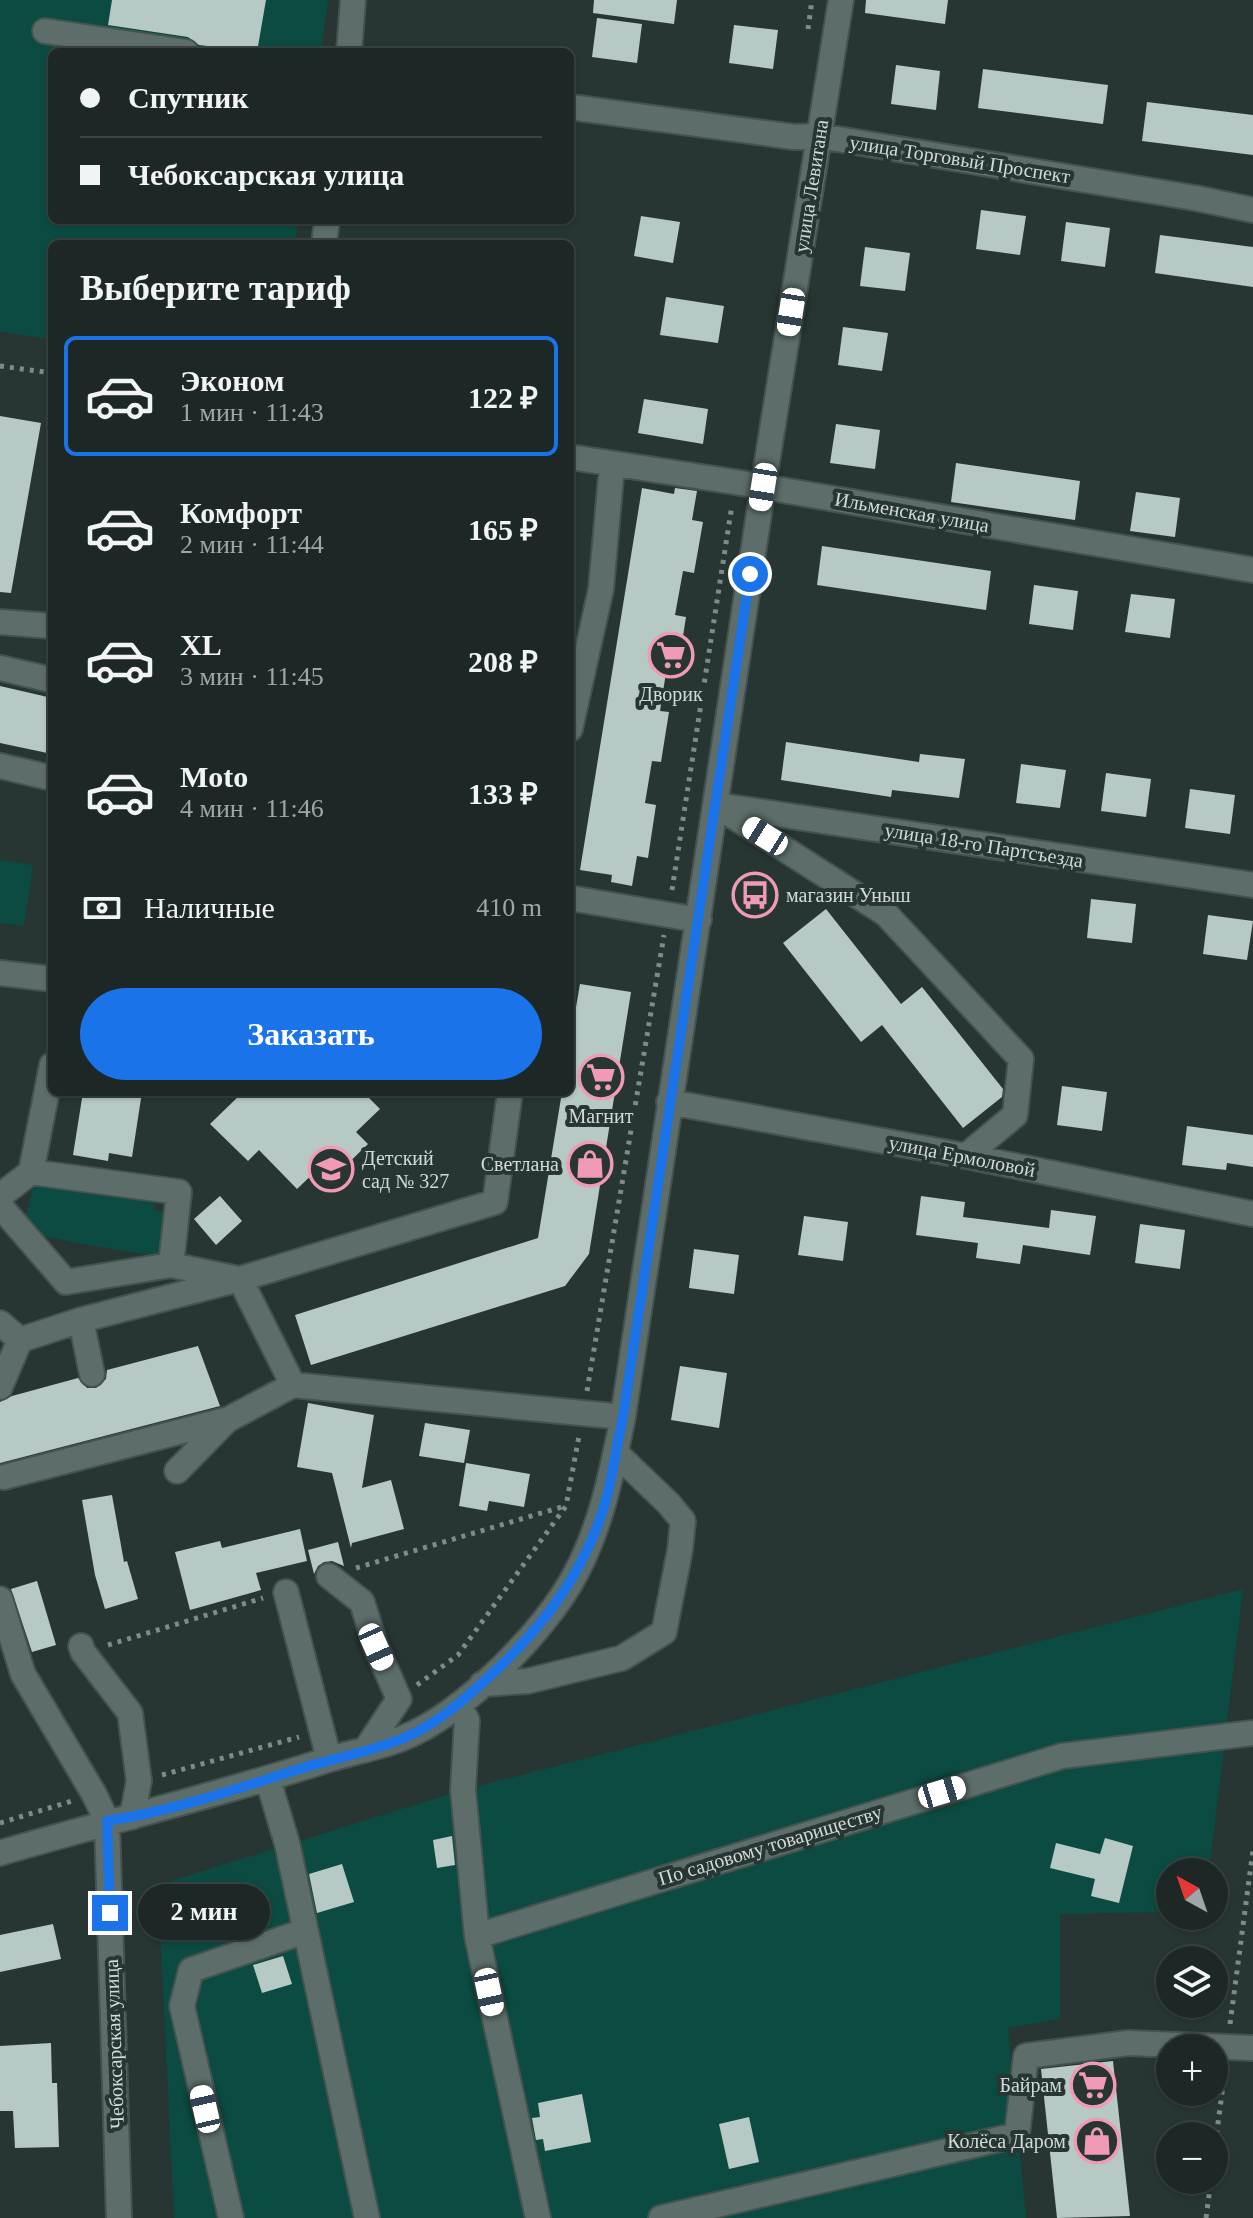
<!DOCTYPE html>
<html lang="ru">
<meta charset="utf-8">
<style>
:root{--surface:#1d2826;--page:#2a3432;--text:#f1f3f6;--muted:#a0a6a7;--line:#3b4443;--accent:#1a73e8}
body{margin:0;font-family:"Times New Roman",serif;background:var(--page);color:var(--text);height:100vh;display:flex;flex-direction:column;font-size:30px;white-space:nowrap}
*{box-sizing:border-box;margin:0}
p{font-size:26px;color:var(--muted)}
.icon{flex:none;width:44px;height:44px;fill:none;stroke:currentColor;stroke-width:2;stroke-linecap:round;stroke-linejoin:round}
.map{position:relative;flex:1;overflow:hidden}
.panel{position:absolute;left:48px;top:240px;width:526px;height:856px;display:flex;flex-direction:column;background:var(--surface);border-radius:12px;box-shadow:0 2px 6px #0004,0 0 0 2px var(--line)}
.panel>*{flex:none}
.guide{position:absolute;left:48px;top:48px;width:526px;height:176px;border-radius:12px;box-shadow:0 2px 6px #0004,0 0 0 2px var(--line);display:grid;align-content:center;height:176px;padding:0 32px;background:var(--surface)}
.needle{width:52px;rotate:320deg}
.controls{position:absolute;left:1156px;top:1858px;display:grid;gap:16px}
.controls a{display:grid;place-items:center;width:72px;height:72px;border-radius:50%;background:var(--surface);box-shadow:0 2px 6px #0004,0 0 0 2px var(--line);font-size:40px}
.end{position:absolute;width:36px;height:36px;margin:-18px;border:10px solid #1a73e8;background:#fff;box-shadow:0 0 0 4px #fff}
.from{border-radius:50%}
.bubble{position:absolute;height:56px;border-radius:28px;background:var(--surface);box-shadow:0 2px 6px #0004,0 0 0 2px var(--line);font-size:26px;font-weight:700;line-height:56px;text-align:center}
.car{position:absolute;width:24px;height:48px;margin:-24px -12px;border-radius:10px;box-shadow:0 0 6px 2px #0007;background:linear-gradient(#fff 24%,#345 0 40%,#fff 0 76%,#345 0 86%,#fff 0)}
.guide b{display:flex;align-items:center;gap:28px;height:76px;font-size:30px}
.guide b+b{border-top:2px solid var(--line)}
.guide i{width:20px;height:20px;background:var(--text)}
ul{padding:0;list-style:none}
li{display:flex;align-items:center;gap:24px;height:120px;margin:0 16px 12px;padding:0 16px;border:4px solid transparent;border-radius:12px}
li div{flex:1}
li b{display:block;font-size:30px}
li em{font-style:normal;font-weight:700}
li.selected{border-color:var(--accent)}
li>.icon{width:72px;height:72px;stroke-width:1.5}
h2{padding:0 32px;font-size:36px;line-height:96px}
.pay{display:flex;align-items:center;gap:20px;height:88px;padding:0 32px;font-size:30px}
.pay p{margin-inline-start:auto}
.button{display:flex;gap:16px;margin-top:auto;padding:16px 32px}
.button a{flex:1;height:92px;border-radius:48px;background:var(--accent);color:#fff;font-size:32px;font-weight:700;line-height:92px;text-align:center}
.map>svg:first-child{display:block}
</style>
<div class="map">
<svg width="1253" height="2218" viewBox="0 0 1253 2218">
<rect width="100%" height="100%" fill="#273633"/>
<path fill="#0b4b41" d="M0 0H328L321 52H52V220H298L295 244H52V340L0 331Z
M0 860 33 865 24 926 0 923Z
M35 1178 155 1194 153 1210 171 1213 168 1258 76 1243 23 1231Z
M1243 1589 1209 1872H1170V1912L1060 1914V2019L1008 2028 1026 2218H174L158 1885 463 1790Z"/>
<path fill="#b6c9c4" d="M112 0H266L257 52 199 45 188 37 108 25Z
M594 0H677L674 24 593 13Z
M866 0H948L945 24 865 13Z
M597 18 642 24 637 63 592 57Z
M734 25 778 30 773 69 729 63Z
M896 65 940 71 936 110 891 104Z
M983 69 1108 85 1103 124 978 108Z
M1147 102 1253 115V155L1142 141Z
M981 210 1026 216 1020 255 976 249Z
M641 216 680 222 673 263 634 256Z
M1066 222 1110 228 1105 267 1061 261Z
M1160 235 1253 247V287L1155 273Z
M865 247 910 253 905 291 860 286Z
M666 297 724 306 718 343 660 335Z
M843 327 888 333 882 371 838 365Z
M644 399 708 409 703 444 638 433Z
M0 416 41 423 11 593 0 592Z
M836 424 880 430 875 469 830 463Z
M956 463 1080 481 1075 520 951 502Z
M642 488 674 494 675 488 697 491 692 520 703 522 694 573 683 571 675 615 686 617 678 668 667 666 660 711 669 712 661 762 652 761 645 803 656 805 648 858 637 856 632 886 611 882 612 875 580 870Z
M1136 492 1180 498 1175 537 1130 531Z
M822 546 991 571 986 610 817 585Z
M1034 585 1078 591 1073 630 1029 624Z
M1131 594 1175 599 1170 638 1125 632Z
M0 686 52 698V754L0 743Z
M786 742 919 762 920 754 965 759 959 798 892 790 891 797 781 780Z
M1021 764 1066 770 1060 808 1016 803Z
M1106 773 1151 779 1146 817 1101 811Z
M1190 789 1235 795 1230 834 1185 828Z
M1091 899 1136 904 1132 943 1087 938Z
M826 909 901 1004 922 987 1003 1089 1002 1097 963 1128 882 1025 861 1042 783 943Z
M1208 915 1253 921 1247 960 1203 954Z
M580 984 631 992 589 1254 565 1286 311 1365 295 1315 538 1238 562 1092H570V1042Z
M1062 1086 1107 1092 1102 1131 1057 1125Z
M83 1092H142L132 1157 109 1153 108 1161 73 1155Z
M243 1092H363L380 1109 356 1132 368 1144 331 1180 319 1168 297 1189 259 1150 248 1161 210 1124Z
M1187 1126 1253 1135V1167L1227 1163 1226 1170 1182 1165Z
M220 1196 242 1221 216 1245 194 1219Z
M921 1196 965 1202 963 1217 1049 1228 1051 1210 1096 1216 1090 1255 1023 1245 1020 1264 976 1258 978 1243 916 1235Z
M804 1216 848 1222 843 1261 798 1255Z
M1140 1224 1185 1230 1180 1269 1135 1263Z
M694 1249 739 1255 734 1294 689 1288Z
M198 1346 220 1406 0 1463V1402L12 1396 78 1378 87 1388H96L106 1379 107 1370Z
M680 1366 727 1373 719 1428 671 1420Z
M308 1403 374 1415 362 1488 391 1480 404 1529 352 1543 351 1548 332 1473 297 1467Z
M425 1423 470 1430 464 1463 419 1456Z
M466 1463 530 1474 524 1507 489 1501 487 1511 459 1506Z
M112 1495 124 1562 127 1561 138 1599 105 1609 95 1575 82 1500Z
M300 1529 307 1561 256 1573 261 1590 190 1610 175 1552 220 1541 222 1548Z
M338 1542 344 1566 332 1561 324 1562 318 1566 314 1574 308 1550Z
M37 1581 56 1645 32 1652 11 1589Z
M452 1836 455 1865 437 1868 433 1840Z
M1105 1838 1133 1846 1119 1903 1091 1896 1095 1879 1050 1868 1056 1843 1100 1854Z
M342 1864 354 1902 317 1913 309 1874Z
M53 1924 61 1959 0 1972V1935Z
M283 1956 292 1984 262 1993 253 1965Z
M51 2043 52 2083H57L59 2147 15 2148 13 2111H0V2046Z
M1113 2061 1130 2216 1057 2218 1041 2069Z
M582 2094 591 2142 545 2151 543 2139 536 2140 532 2118 540 2117 538 2103Z
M749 2117 759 2162 729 2169 719 2124Z"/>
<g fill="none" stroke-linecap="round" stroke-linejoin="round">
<g stroke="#455350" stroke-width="28">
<path id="minor" d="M45 31 186 52
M349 52 353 0
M570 107 794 137 819 136 1195 198 1253 210
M324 244 327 220
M570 457 735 482 1253 570
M0 622 52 626
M0 668 52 680
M570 729 601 589 612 465
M0 766 52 778
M716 805 1253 885
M725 811 886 914 1021 1059 1015 1115 966 1156
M570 898 699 920
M0 973 52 979
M669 1102 966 1156 1253 1214
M31 1172 179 1192 171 1265
M0 1196 31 1172 52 1065
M0 1206 66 1282 171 1265 234 1278
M240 1279 293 1385 623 1417
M81 1320 92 1374
M0 1323 20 1340 81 1320 240 1279 495 1202 510 1092
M0 1387 20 1340
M177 1471 227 1420
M4 1477 229 1419 293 1385
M329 1576 362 1602 376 1647 399 1699 366 1749
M286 1592 329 1759
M0 1599 23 1674 94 1794 107 1821 119 2218
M81 1646 83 1652 130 1713 139 1781 132 1817
M482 1684 528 1681 622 1658 664 1632 680 1550 683 1521 669 1504 616 1453
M458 1706 467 1720 463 1790 477 1936 538 2218
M268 1780 287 1843 367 2218
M0 1853C109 1821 219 1795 327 1760 352 1752 378 1748 403 1738 463 1714 546 1631 576 1573 602 1524 612 1471 623 1417L763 487 841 0
M477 1936 1062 1756 1253 1733
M231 2218 182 2006 191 1970 305 1931
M661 2218 1017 2135 1026 2056 1128 2043 1253 2048"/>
</g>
<path stroke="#7f8b88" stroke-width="5" stroke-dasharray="4 6" stroke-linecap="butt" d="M808 29 812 0
M0 366 52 373
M672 890 732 505
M587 1391 664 935
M356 1568 565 1506
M108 1645 263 1598
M417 1685 458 1655 566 1506 579 1436
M162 1775 299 1737
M0 1823 72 1801
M1230 2024 1253 1850
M1214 2154 1225 2070
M1206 2218 1211 2180"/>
<use href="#minor" stroke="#5d6e6a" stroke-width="24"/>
</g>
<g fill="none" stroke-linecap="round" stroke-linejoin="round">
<path stroke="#1a73e8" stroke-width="10" d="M110 1913 107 1821C172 1811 237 1789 299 1769 333 1758 371 1752 404 1738 437 1724 465 1699 492 1674 545 1625 586 1570 606 1500 613 1473 617 1444 623 1417L750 574"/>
</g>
<defs>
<g id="supermarket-ring" transform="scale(2.3)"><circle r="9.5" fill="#273633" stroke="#f09ab5" stroke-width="1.5"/><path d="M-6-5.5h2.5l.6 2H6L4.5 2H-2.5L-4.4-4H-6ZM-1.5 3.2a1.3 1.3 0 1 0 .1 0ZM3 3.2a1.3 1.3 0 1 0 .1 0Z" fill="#f09ab5"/></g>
<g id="bus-ring" transform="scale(2.3)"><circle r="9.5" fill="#273633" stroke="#f09ab5" stroke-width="1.5"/><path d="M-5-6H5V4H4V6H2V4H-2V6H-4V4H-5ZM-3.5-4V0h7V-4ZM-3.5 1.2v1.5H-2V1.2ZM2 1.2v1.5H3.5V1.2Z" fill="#f09ab5"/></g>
<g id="shop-ring" transform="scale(2.3)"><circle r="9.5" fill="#273633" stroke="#f09ab5" stroke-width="1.5"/><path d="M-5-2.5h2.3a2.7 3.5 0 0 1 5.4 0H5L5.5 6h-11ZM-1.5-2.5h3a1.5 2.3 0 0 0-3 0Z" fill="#f09ab5"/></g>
<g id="school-ring" transform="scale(2.3)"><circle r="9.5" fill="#273633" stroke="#f09ab5" stroke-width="1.5"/><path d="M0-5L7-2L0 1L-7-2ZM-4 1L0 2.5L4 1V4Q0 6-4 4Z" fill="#f09ab5"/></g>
</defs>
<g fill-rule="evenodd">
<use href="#supermarket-ring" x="671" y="655"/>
<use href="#bus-ring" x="755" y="895"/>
<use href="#supermarket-ring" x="601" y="1077"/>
<use href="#shop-ring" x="590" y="1164"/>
<use href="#school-ring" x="331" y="1169"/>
<use href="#supermarket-ring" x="1093" y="2085"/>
<use href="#shop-ring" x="1097" y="2141"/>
</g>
<g text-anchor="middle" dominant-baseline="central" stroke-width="8" stroke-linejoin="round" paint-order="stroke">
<g font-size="20" fill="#d1dbd8" stroke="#273633">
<text transform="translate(960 159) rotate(9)">улица Торговый Проспект</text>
<text transform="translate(811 186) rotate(-81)">улица Левитана</text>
<text transform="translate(912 512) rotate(10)">Ильменская улица</text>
<text transform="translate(984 845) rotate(9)">улица 18-го Партсъезда</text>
<text transform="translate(962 1156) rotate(11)">улица Ермоловой</text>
<text transform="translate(770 1845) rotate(-17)">По садовому товариществу</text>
<text transform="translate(114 2044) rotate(-92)">Чебоксарская улица</text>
</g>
<g font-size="20" fill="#d1dbd8" stroke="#273633" text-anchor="end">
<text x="671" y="694" text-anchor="middle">Дворик</text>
<text x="786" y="895" text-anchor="start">магазин Уныш</text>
<text x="601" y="1116" text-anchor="middle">Магнит</text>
<text x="362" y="1158" text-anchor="start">Детский<tspan x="362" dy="23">сад № 327</tspan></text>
<text x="559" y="1164">Светлана</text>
<text x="1062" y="2085">Байрам</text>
<text x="1066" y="2141">Колёса Даром</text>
</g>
</g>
</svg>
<div class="controls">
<a><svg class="needle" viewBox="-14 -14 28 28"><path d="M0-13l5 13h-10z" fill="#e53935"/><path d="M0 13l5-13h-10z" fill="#a0a6a7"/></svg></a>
<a><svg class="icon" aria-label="layers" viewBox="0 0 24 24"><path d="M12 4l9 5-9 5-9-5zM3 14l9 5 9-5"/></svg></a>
<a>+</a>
<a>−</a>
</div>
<i class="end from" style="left:750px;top:574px"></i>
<i class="end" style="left:110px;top:1913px"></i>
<div class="bubble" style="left:138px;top:1884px;width:132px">2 мин</div>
<i class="car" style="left:791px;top:312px;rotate:189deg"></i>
<i class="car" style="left:763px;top:487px;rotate:189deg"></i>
<i class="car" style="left:765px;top:836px;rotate:302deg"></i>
<i class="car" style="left:376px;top:1647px;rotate:156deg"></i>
<i class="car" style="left:942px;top:1792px;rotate:73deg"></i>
<i class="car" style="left:489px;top:1992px;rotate:168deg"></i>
<i class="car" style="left:205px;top:2109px;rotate:347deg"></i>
<div class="guide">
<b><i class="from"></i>Спутник</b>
<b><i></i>Чебоксарская улица</b>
</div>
<section class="panel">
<h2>Выберите тариф</h2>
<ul>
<li class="selected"><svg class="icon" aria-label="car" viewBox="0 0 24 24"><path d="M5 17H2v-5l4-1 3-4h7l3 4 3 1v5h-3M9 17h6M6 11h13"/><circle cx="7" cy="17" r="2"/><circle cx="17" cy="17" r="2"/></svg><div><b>Эконом</b><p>1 мин · 11:43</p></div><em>122 ₽</em></li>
<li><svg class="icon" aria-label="car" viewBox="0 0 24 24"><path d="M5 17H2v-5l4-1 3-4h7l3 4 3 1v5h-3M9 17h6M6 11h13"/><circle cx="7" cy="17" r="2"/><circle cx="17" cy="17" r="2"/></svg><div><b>Комфорт</b><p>2 мин · 11:44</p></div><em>165 ₽</em></li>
<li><svg class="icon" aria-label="car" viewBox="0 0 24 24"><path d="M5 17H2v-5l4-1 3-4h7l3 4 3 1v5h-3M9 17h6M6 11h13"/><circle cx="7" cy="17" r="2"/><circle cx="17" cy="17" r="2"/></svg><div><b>XL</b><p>3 мин · 11:45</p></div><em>208 ₽</em></li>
<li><svg class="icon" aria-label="car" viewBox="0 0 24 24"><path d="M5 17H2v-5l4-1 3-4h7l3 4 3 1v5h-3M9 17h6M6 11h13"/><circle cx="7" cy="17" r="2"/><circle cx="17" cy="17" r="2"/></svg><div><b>Moto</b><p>4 мин · 11:46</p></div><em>133 ₽</em></li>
</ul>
<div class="pay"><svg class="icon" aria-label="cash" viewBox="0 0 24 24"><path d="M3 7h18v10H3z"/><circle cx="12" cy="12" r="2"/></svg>Наличные<p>410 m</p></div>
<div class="button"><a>Заказать</a></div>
</section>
</div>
